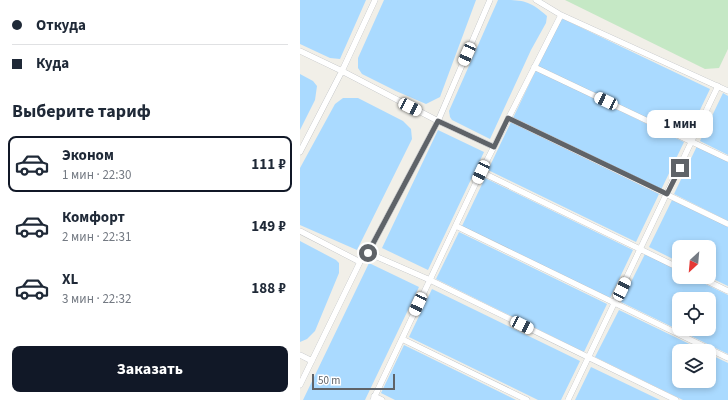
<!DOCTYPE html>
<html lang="ru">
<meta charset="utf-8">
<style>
:root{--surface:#fff;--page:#f2f2f3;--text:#1f2937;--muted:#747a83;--line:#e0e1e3;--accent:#111827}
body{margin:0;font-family:"Source Sans 3",sans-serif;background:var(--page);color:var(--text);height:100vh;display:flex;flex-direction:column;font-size:15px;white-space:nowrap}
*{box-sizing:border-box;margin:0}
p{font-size:13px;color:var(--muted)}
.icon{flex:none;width:22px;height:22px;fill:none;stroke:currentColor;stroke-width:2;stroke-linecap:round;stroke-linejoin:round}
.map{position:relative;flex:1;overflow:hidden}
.drawer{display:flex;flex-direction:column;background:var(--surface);width:300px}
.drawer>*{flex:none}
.banner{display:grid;align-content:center;height:88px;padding:0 12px;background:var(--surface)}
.needle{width:26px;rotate:206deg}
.buttons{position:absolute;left:372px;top:240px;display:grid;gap:8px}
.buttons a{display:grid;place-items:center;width:44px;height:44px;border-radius:8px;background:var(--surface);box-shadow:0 2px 6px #0003;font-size:20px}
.scale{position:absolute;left:12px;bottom:10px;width:83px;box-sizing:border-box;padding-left:4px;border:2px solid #5f6368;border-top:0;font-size:11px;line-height:14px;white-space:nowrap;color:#5f6368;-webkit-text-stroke:3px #fff;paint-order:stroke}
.end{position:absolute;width:18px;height:18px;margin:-9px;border:5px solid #5f6368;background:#fff;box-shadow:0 0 0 2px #fff}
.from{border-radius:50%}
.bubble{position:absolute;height:28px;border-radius:8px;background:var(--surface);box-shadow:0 2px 6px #0003;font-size:13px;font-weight:700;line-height:28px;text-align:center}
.car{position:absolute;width:12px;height:24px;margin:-12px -6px;border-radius:5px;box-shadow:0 0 3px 1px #0007;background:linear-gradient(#fff 24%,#345 0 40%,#fff 0 76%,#345 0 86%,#fff 0)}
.banner b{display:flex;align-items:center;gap:14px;height:38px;font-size:15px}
.banner b+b{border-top:1px solid var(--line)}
.banner i{width:10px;height:10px;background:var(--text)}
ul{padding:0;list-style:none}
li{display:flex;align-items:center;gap:12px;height:56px;margin:0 8px 6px;padding:0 4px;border:2px solid transparent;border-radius:8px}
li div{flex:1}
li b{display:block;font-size:15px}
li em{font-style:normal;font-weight:700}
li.on{border-color:var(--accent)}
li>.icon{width:36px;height:36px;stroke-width:1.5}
h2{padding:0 12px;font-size:18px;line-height:48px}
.cta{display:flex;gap:8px;margin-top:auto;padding:8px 12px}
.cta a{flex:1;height:46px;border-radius:8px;background:var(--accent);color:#fff;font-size:16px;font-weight:700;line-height:46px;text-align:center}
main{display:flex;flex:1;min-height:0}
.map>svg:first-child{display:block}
</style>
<main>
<section class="drawer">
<div class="banner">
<b><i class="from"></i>Откуда</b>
<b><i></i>Куда</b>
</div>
<h2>Выберите тариф</h2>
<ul>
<li class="on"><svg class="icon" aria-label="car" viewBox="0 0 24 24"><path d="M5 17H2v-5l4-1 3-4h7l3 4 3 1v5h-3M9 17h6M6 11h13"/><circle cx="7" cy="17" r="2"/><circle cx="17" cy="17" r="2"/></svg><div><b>Эконом</b><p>1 мин · 22:30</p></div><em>111 ₽</em></li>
<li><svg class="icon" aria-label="car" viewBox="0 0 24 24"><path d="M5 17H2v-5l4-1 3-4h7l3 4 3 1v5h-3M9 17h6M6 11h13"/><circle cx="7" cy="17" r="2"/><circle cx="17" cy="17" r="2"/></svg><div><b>Комфорт</b><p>2 мин · 22:31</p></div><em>149 ₽</em></li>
<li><svg class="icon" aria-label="car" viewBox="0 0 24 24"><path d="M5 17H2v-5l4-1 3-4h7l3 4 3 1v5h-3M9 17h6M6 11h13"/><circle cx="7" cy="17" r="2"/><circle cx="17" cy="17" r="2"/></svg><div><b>XL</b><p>3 мин · 22:32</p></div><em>188 ₽</em></li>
</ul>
<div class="cta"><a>Заказать</a></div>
</section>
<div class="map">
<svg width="428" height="400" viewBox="0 0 428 400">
<rect width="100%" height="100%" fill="#f1efe8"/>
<path fill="#c5e8c5" d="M265 0H428V49L419 68 405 69Z"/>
<path fill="#aadaff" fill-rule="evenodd" d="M0 0H66L40 59 30 58 0 44Z
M84 0H176L140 97 126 104 96 91 62 74 58 68V58Z
M198 0C222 0 229 0 247 16L246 23 231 50 190 139 152 120 150 117 149 111Z
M261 18 410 89 387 137 238 66Z
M236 70 384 142 361 190 213 118Z
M0 74 13 81 17 86 15 100 0 130Z
M423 93 428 96V155L400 141Z
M43 98H58L103 121 111 129 112 139 57 250 0 225V168L35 104Z
M211 122 359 194 336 242 188 170Z
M138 130 184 152 128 270 82 248Z
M397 146 428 161V221L374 194Z
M185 178 333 250 310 298 162 226Z
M372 200 428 227V286L409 277V247H379V262L349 247Z
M159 232 307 304 284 352 136 279Z
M0 241 36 260 39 263V273L15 331 7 339 0 342Z
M345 254 379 271V277H391L428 295V354L321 302ZM379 299H409V329H379Z
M69 263 119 287 65 400H3Z
M132 289 280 361 261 400H238L109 337Z
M319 310 404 351H379V381H409V354L428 363V400H383L295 357Z
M104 345 216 400H95L81 393Z
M291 367 360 400H275Z"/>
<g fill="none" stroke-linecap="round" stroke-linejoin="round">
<g stroke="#b5b8bc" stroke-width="6">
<path id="lane" d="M236 0 261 15 428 91
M0 51 42 71 138 121 194 147
M234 67 428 159
M208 118 428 224
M0 152 42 71 75 0
M181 172 379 268
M156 226 428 358
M0 231 60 262
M68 253 130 280 376 400
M399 277 428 291
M102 339 227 400
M0 355 12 361
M0 385 60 262 68 253 138 121 190 0
M74 396 82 400
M73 400 181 172 261 15
M268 400 418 86"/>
</g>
<use href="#lane" stroke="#fff" stroke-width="5.5"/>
</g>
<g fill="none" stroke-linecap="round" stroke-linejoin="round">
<path stroke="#5f6368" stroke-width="5" d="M68 253 138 121 194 147 208 118 367 194 380 168"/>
</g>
</svg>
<div class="buttons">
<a><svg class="needle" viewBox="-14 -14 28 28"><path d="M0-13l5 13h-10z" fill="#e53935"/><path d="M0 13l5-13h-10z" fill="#747a83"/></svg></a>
<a><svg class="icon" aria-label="locate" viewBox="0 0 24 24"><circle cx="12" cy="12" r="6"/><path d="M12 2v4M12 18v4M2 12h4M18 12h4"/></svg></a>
<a><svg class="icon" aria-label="layers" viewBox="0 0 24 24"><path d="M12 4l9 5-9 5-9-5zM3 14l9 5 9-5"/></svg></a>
</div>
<div class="scale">50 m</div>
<i class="end from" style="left:68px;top:253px"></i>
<i class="end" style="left:380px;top:168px"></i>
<div class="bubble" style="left:347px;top:110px;width:66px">1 мин</div>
<i class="car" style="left:167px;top:54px;rotate:204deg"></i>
<i class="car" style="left:306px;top:101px;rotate:295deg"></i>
<i class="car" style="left:110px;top:107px;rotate:117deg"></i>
<i class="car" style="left:181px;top:172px;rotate:205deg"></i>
<i class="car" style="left:322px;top:289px;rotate:26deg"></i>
<i class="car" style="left:118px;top:304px;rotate:205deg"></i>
<i class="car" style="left:222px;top:325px;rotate:116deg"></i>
</div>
</main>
